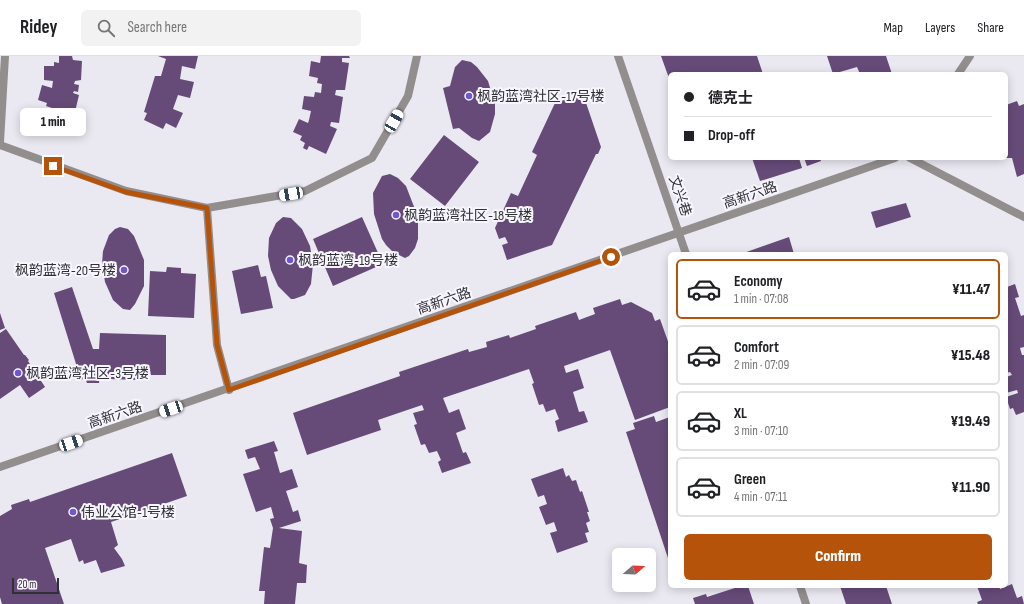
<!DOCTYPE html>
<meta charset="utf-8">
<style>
:root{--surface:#fff;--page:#f2f2f2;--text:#202124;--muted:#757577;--line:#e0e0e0;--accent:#b45309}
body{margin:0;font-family:"Sofia Sans Condensed","Noto Sans SC",sans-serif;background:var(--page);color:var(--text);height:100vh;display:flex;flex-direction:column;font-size:15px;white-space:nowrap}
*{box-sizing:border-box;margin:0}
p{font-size:13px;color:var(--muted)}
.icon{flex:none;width:22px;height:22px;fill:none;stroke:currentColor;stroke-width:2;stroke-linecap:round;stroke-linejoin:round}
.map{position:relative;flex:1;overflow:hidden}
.sheet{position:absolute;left:668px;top:196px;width:340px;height:336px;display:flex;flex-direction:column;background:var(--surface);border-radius:6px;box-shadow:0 2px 10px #0003}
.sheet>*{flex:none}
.banner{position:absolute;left:668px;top:16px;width:340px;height:88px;border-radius:6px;box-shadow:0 2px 10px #0003;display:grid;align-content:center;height:88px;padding:0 16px;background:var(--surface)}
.needle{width:26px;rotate:71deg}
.controls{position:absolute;left:612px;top:492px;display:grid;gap:8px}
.controls a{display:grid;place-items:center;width:44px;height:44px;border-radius:6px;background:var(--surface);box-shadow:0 2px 10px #0003;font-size:20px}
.scale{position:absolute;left:12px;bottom:10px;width:47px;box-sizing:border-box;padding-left:4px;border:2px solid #302f33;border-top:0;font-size:11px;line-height:14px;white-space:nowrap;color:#302f33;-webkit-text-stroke:3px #f7f5fe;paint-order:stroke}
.end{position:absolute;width:18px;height:18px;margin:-9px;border:5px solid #b45309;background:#fff;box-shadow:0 0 0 2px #fff}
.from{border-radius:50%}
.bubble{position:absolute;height:28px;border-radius:6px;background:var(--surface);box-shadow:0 2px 10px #0003;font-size:13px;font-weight:800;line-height:28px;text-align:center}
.car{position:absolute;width:12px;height:24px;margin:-12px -6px;border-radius:5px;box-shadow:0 0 3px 1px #0007;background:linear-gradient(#fff 24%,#345 0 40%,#fff 0 76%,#345 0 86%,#fff 0)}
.banner b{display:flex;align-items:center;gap:14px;height:38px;font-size:15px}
.banner b+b{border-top:1px solid var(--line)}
.banner i{width:10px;height:10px;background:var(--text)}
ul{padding:7px 0 0;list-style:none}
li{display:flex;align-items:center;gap:12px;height:60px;margin:0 8px 6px;padding:0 8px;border:2px solid var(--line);border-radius:6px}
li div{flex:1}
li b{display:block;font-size:15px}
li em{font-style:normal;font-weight:800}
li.current{border-color:var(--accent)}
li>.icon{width:36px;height:36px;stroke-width:1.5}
.action{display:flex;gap:8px;margin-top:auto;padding:8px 16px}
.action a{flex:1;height:46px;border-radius:6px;background:var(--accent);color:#fff;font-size:16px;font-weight:800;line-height:46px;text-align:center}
header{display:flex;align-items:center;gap:24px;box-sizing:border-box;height:56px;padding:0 20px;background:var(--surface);border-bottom:1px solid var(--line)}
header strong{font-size:19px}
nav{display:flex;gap:22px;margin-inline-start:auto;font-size:14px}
.search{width:280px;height:36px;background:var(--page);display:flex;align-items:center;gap:10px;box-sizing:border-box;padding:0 14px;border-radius:6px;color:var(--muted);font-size:15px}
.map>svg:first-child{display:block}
</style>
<header>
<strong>Ridey</strong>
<div class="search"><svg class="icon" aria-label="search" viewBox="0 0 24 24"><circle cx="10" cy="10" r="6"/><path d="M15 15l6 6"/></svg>Search here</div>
<nav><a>Map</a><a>Layers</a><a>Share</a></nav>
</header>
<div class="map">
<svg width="1024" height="548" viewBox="0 0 1024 548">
<rect width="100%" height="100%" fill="#eae8f1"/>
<path fill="#664b79" d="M59 0H72L73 4 82 5 81 24 75 25 74 28 79 29 78 36 74 35 73 37 79 39 74 60 66 58 65 60 51 56 52 52 46 50 47 47 38 44 42 29 52 32 53 25 44 24V10H54V6L59 7Z
M158 0H198L195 13 182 10 180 23 194 26 190 42 178 39 173 53 183 57 176 72 166 67 163 73 144 64 147 57 144 56 155 20H161L166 3Z
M321 0H349L350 2H342V6L349 7 345 34H336L335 39 343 41 339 67 331 66 330 70 337 73 326 98 309 90 307 94 303 92 305 87 300 84 302 80 293 76 299 63 308 67 309 64 311 55 302 53 304 40 314 41 315 36 321 37 322 28 317 27 318 22 309 20 311 5 320 7Z
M661 0H757L763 18H670V25Z
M827 0H886L892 18H860L857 11 833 18Z
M462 4 471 6 477 11 488 25 495 48V58L490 76 479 85 472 82 459 72 453 73 443 32 450 30 455 11Z
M583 38 601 91 598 98H596L552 189 507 204 502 189 508 187 505 181 499 183 495 172 511 137 518 140 537 99 532 96 555 47Z
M1017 45 1019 50 1024 48V118L1017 121 1012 102H1006V49Z
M444 79 479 106 445 150 410 123Z
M752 102H799L802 112 760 125Z
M804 102H820L821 105 807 110Z
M390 118 398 122 406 130 418 161V183L415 192 409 200 405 202 393 196 386 189 382 183 374 158 373 137 382 120Z
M906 147 911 161 876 172 871 156Z
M283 161 291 162 302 173 310 190 313 208 311 228 305 239 294 243H291L278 230 271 214 268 200 269 182 276 167Z
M362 161 383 208 333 230 313 183Z
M120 171 128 173 134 180 144 204V230L135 248 130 254 123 253 113 244 105 226 102 208 103 195 109 179 115 173Z
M789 181 794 198H741Z
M258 209 261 221 266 220 273 252 241 258 232 215Z
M167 211 181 212V217L196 218 194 262 148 260 150 215 166 216Z
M1006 228 1007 231 1015 228 1019 241 1015 242 1021 260 1024 259V291L1020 292 1022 299H1024V356L1016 359 1013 352 1010 353 1006 341 1018 337 1017 334 1006 337V321L1012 319 1010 316 1006 317Z
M72 231 93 293H99L100 277 166 279V319H151L150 314H142V324L109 323V319L100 318 99 327H87L85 322 81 324 54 237Z
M620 243 622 249 631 246 652 257 655 265 660 263 670 291V351L635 364 610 294 564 310 566 317 578 313 584 332 573 336 579 356 584 355 588 366 558 376 555 365 559 363 555 353 546 356 543 348 539 349 532 328 534 327 529 313 443 342 449 357 459 353 466 373 456 377 463 397 466 396 471 407 442 417 438 406 441 404 437 395 429 397 425 388 421 389 414 369 417 368 413 357 424 354 422 349 378 364 381 374 307 399 293 357 400 320 399 316 468 293 469 296 487 291 486 286 509 279 510 282 536 273 535 270 576 256 579 264 595 258 593 252Z
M0 257 5 272 0 274Z
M6 273 24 299H25L29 304 28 305 45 331 29 342 20 329 0 343V277Z
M654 360 656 366 670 361V502H668L626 376 635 373 633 367Z
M274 385 278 395 274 396 280 417 292 413 298 431 286 435 293 456 298 454 301 465 279 472 302 475 299 507 307 509 306 527H297L295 548H264L265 535H259L264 491 270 492 273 472 270 463 274 462 271 451 256 456 243 418 260 413 255 401 248 403 245 394Z
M172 397 187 440 111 466 118 489 114 492 122 503 125 510 101 517 96 504 84 508 83 504 79 506 71 483 45 492 64 548H2L0 541V460L12 453 11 449 29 443 30 446Z
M563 412 566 421 569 419 572 425 576 424 580 436 582 435 589 456H587L590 465 586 467 589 476 585 477 588 486 557 497 550 477 557 475 554 466 546 469 539 451 547 448 544 439 538 441 531 423Z
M1012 528 1017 542 1022 540 1024 548H978L977 546 982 544 977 530H999L1000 533Z
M741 530H748L754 548H695L693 542 706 538 707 541Z
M840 530H886L892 548H846Z"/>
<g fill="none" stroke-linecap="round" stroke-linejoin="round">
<path stroke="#938e8e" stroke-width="8" d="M0 86 5 0
M0 89 126 135 207 152 305 135 372 102 408 40 417 0
M207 152 217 289 229 334"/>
<path stroke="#938e8e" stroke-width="8" d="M618 0 686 198
M958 18 970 0
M910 102 1024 161
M0 411 895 102
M800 530 806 548"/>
</g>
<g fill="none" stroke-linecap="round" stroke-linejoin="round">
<path stroke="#b45309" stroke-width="5" d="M53 110 126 136 207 152 217 289 229 334 611 201"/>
</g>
<g fill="#6c57d1" stroke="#f7f5fe" stroke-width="1.5">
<circle cx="469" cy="40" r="4"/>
<circle cx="396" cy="159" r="4"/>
<circle cx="290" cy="204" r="4"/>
<circle cx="124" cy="214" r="4"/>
<circle cx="18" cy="317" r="4"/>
<circle cx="73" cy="456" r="4"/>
</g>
<g text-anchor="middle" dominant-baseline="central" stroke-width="4" stroke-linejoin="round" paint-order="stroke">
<g font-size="14" fill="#302f33" stroke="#f7f5fe" text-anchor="start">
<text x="477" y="40">枫韵蓝湾社区-17号楼</text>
<text x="404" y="159">枫韵蓝湾社区-18号楼</text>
<text x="298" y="204">枫韵蓝湾-19号楼</text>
<text x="116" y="214" text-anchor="end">枫韵蓝湾-20号楼</text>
<text x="26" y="317">枫韵蓝湾社区-3号楼</text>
<text x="81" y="456">伟业公馆-1号楼</text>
</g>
<g font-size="14" fill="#302f33" stroke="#f7f5fe">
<text transform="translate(750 139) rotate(-19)">高新六路</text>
<text transform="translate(680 140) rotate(71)">文兴巷</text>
<text transform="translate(444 245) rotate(-19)">高新六路</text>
<text transform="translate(115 359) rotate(-19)">高新六路</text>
</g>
</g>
</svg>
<div class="controls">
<a><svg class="needle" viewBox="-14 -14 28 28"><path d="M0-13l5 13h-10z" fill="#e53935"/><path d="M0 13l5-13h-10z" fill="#757577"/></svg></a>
</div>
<div class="scale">20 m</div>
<i class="end from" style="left:611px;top:201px"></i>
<i class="end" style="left:53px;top:110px"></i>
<div class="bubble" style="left:20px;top:52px;width:66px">1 min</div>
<i class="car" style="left:394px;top:65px;rotate:30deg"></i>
<i class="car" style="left:291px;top:138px;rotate:260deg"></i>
<i class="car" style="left:171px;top:353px;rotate:251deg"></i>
<i class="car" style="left:71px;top:387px;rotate:71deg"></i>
<div class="banner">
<b><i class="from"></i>德克士</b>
<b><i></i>Drop-off</b>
</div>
<section class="sheet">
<ul>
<li class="current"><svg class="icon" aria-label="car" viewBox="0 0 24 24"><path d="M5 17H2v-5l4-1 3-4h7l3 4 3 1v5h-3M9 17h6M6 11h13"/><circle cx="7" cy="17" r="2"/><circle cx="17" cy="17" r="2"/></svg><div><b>Economy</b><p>1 min · 07:08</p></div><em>¥11.47</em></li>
<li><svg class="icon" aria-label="car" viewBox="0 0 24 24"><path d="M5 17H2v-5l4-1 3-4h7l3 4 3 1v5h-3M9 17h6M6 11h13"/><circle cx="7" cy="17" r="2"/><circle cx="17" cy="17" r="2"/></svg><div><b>Comfort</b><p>2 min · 07:09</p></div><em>¥15.48</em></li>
<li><svg class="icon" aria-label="car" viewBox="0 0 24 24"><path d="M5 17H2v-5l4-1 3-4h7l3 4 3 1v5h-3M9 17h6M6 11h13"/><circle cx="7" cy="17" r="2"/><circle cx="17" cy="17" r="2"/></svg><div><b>XL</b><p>3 min · 07:10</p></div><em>¥19.49</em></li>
<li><svg class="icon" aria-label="car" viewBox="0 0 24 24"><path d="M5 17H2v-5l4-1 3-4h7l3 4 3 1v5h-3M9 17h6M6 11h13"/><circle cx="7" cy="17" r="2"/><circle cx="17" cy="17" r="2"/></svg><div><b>Green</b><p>4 min · 07:11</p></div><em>¥11.90</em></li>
</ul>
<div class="action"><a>Confirm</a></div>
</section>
</div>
